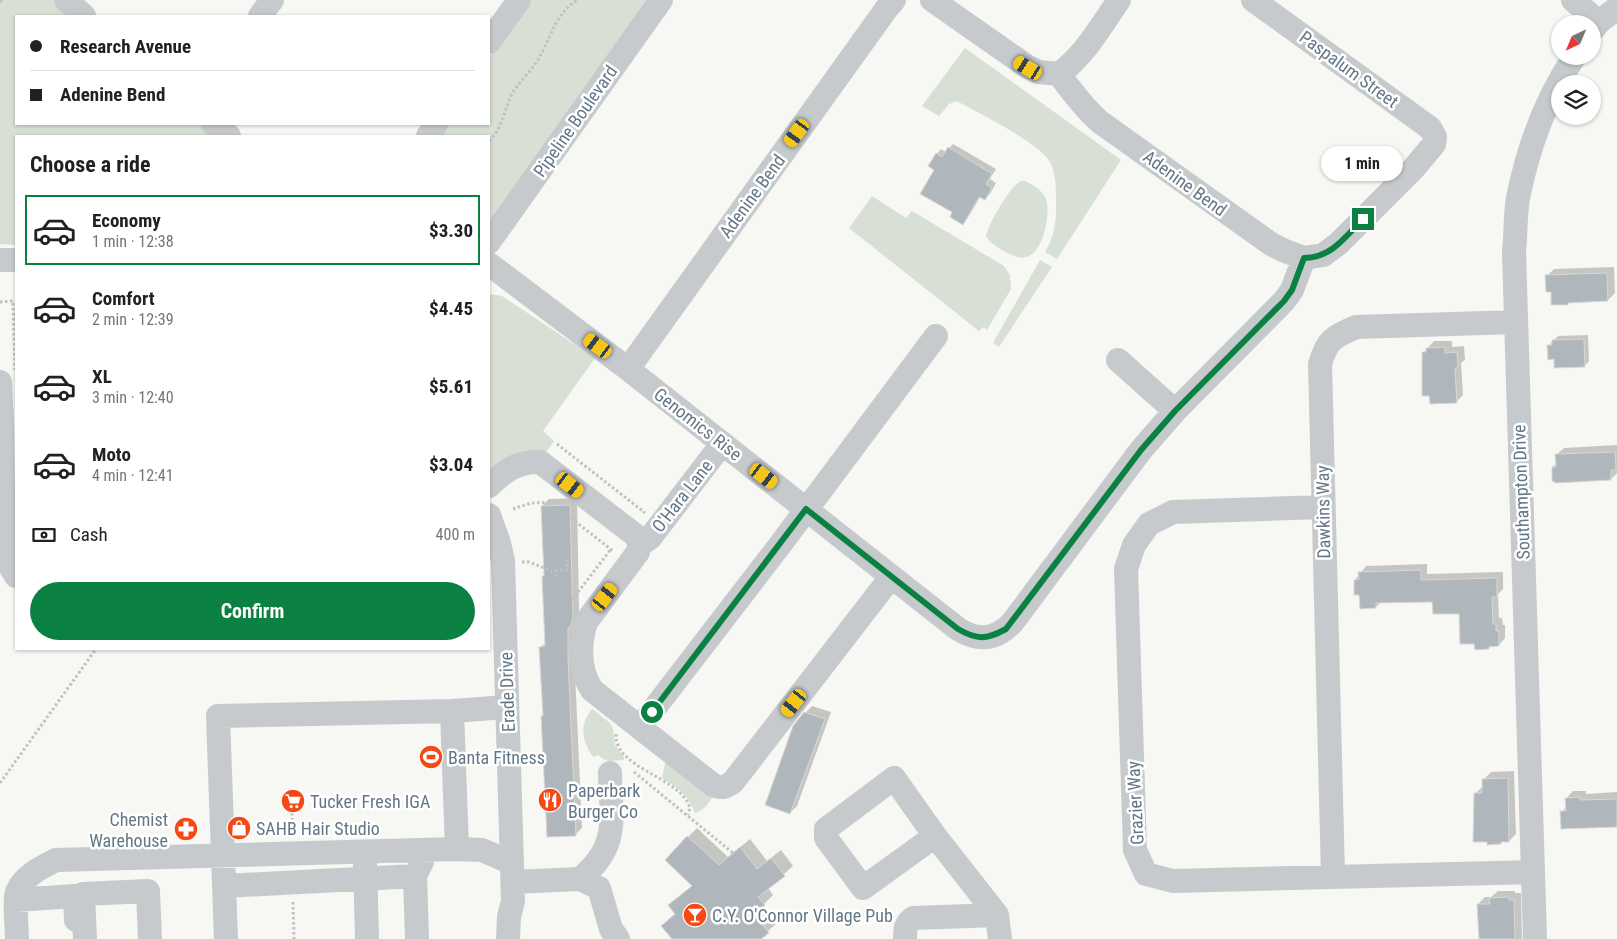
<!DOCTYPE html>
<meta charset="utf-8">
<style>
:root{--surface:#fff;--page:#f2f2f2;--text:#202124;--muted:#757577;--line:#e0e0e0;--accent:#0b8043}
body{margin:0;font-family:"Roboto Condensed",sans-serif;background:var(--page);color:var(--text);height:100vh;display:flex;flex-direction:column;font-size:19px;white-space:nowrap}
*{box-sizing:border-box;margin:0}
p{font-size:16px;color:var(--muted)}
.icon{flex:none;width:28px;height:28px;fill:none;stroke:currentColor;stroke-width:2;stroke-linecap:round;stroke-linejoin:round}
.map{position:relative;flex:1;overflow:hidden}
.side{position:absolute;left:15px;top:135px;width:475px;height:515px;display:flex;flex-direction:column;background:var(--surface);border-radius:0px;box-shadow:0 1px 4px #0004}
.side>*{flex:none}
.hud{position:absolute;left:15px;top:15px;width:475px;height:110px;border-radius:0px;box-shadow:0 1px 4px #0004;display:grid;align-content:center;height:110px;padding:0 15px;background:var(--surface)}
.needle{width:32px;rotate:224deg}
.controls{position:absolute;left:1551px;top:15px;display:grid;gap:10px}
.controls a{display:grid;place-items:center;width:50px;height:50px;border-radius:50%;background:var(--surface);box-shadow:0 1px 4px #0004;font-size:25px}
.end{position:absolute;width:22px;height:22px;margin:-11px;border:6px solid #0b8043;background:#fff;box-shadow:0 0 0 2px #fff}
.from{border-radius:50%}
.bubble{position:absolute;height:35px;border-radius:18px;background:var(--surface);box-shadow:0 1px 4px #0004;font-size:16px;font-weight:700;line-height:35px;text-align:center}
.car{position:absolute;width:15px;height:30px;margin:-15px -8px;border-radius:6px;box-shadow:0 0 4px 1px #0007;background:linear-gradient(#f5c518 24%,#345 0 40%,#f5c518 0 76%,#345 0 86%,#f5c518 0)}
.hud b{display:flex;align-items:center;gap:18px;height:48px;font-size:19px}
.hud b+b{border-top:1px solid var(--line)}
.hud i{width:12px;height:12px;background:var(--text)}
ul{padding:0;list-style:none}
li{display:flex;align-items:center;gap:15px;height:70px;margin:0 10px 8px;padding:0 5px;border:2px solid transparent;border-radius:0px}
li div{flex:1}
li b{display:block;font-size:19px}
li em{font-style:normal;font-weight:700}
li.current{border-color:var(--accent)}
li>.icon{width:45px;height:45px;stroke-width:1.5}
h2{padding:0 15px;font-size:22px;line-height:60px}
.pay{display:flex;align-items:center;gap:12px;height:55px;padding:0 15px;font-size:19px}
.pay p{margin-inline-start:auto}
.action{display:flex;gap:10px;margin-top:auto;padding:10px 15px}
.action a{flex:1;height:58px;border-radius:30px;background:var(--accent);color:#fff;font-size:20px;font-weight:700;line-height:58px;text-align:center}
.map>svg:first-child{display:block}
</style>
<div class="map">
<svg width="1617" height="939" viewBox="0 0 1617 939">
<rect width="100%" height="100%" fill="#f7f7f3"/>
<path fill="#d8dfd4" d="M0 0H53L63 9 65 16H16V124H200L216 136H16V245L0 244Z
M530 0H651L489 228V136H438L446 124H489V58L508 29Z
M965 48 1121 160 1057 259 1045 252C1055 236 1057 218 1056 200 1056 188 1056 173 1050 162 1040 143 978 113 957 101L949 104 939 116 922 106Z
M1025 181C1034 185 1042 190 1046 199 1051 212 1044 249 1029 256 1020 260 1011 255 1004 251 997 247 990 243 986 236 988 225 1008 190 1018 183 1021 181 1022 181 1025 181Z
M872 196 906 218 912 211 1004 266 1010 275 1011 289 987 330 983 327 979 331 849 228Z
M1040 260 1052 267 999 347 993 343Z
M489 294 502 296 595 358 543 431 554 441 544 455 490 469 489 468Z
M592 709 610 723 613 728 615 745 624 757V760L609 761 603 759 598 755 593 757C582 741 579 725 592 709Z
M666 759 713 795C709 804 704 810 695 813 689 796 677 787 662 778Z"/>
<path fill="#0003" d="M953 144 996 169 990 179 996 183 990 194 985 199 981 196 967 219 963 223 954 212 936 169 937 154 941 149 946 152Z
M1614 267 1615 293 1608 300 1552 290 1547 276 1554 269Z
M1588 335 1589 361 1584 366 1555 358 1548 346 1558 336Z
M1434 341H1452V347L1464 346 1465 360 1461 363 1463 395 1456 402 1423 353Z
M1617 445V473L1611 479 1553 467 1557 463 1556 455 1564 448Z
M577 498 579 610 574 650 582 828 575 835 542 717 544 715 541 647 546 642 543 577 546 574 542 506 549 499Z
M1427 564V574L1503 572V589L1498 594 1499 618H1502L1503 625H1505V638L1499 645H1491L1488 648 1460 612 1434 601 1381 602 1376 607 1360 594 1355 580 1366 566Z
M812 706 831 712 797 806 790 813 805 713Z
M1514 771 1516 834 1509 841H1503L1501 843 1475 794 1482 787 1484 779 1491 772Z
M1573 791H1586V794L1617 792V825L1561 812 1567 807 1566 799Z
M697 828 728 857 750 839 767 861 781 850 793 866 768 888 773 895 763 905 777 923 759 939H673L676 913 670 905 693 885 688 837Z
M1498 891H1515V893H1521L1522 939H1480L1478 904 1485 897H1491Z"/>
<path fill="#afb7bd" stroke="#d8d8d6" d="M948 147 992 174 986 184 992 188 985 200 979 197 963 225 950 217 952 212 920 194 934 170 928 166 936 153 942 157Z
M1607 273 1608 301 1568 303V305H1551V292H1546L1545 275Z
M1584 339 1585 367 1554 368V359L1548 360 1547 345H1552V340Z
M1445 347V353L1457 352 1458 368H1455L1457 403 1430 404 1429 396H1422V352H1426V348Z
M1615 452 1616 470H1611V480L1556 483 1552 481V467H1556L1555 454Z
M570 505 573 618 570 628H568V657L576 836 547 837 541 716H543L539 647 545 646 542 576H544L541 506Z
M1421 570V580L1497 578V597H1492L1493 624H1496V631H1499V646L1489 647V649L1475 650 1474 644H1460L1459 614H1433L1432 602 1376 603V608L1360 609 1359 595H1354V580L1359 579 1358 572Z
M804 712 825 719 790 814 765 805 793 726Z
M1508 778 1509 842H1501V844L1487 845V842H1473L1474 793H1482V779Z
M1580 797V800L1617 799V827L1561 829 1560 811H1566L1565 798Z
M687 836 719 865 740 847 757 869 771 858 785 876 758 897 765 905 754 914 769 933 761 939H672L661 926 675 914 668 905 692 886 665 860Z
M1509 897V900H1514L1515 939H1479L1477 904H1490L1489 898Z"/>
<g fill="none" stroke-linecap="round" stroke-linejoin="round">
<path stroke="#bfc2c4" stroke-width="3" stroke-dasharray="2.5 2.5" stroke-linecap="butt" d="M0 2 4 0
M489 141C503 128 504 110 512 94 518 83 529 73 536 63 551 40 552 17 577 0
M0 302 13 301 15 370
M557 444 644 512 643 513
M513 509 531 503 559 502
M571 518 613 551
M522 562H529L552 571 567 570V558
M556 570V576
M572 600 611 549
M616 734C614 769 680 776 690 808L688 815
M634 772 733 853
M0 783 96 649
M292 813V833
M293 902 294 939"/>
<path stroke="#c6cacd" stroke-width="24" d="M66 0 84 16
M932 0 1028 67 1039 72 1059 74
M1573 0 1599 22
M260 16 272 0
M1592 31 1599 22 1617 8
M489 42 519 0
M1059 74C1072 92 1084 108 1100 122L1271 244 1285 251 1304 258 1323 255 1338 244 1414 168 1434 144 1435 137 1430 128 1253 0
M1059 74C1085 55 1101 26 1119 0
M213 124 229 136
M428 136 436 124
M489 242 661 0
M0 260H16
M489 264 628 369 958 629C978 641 994 641 1012 623L1141 450 1175 411 1284 301 1292 290 1304 258
M1118 360 1175 411
M628 369 887 8 894 0
M0 382 2 425 4 556 16 576
M489 486C504 471 518 461 540 462L635 535C639 541 640 545 638 552L586 622C579 645 579 670 592 690L713 785C721 789 726 787 733 782L891 577
M1323 507 1173 512 1149 524 1134 545 1126 569 1135 850 1146 874 1173 881 1533 872
M489 515 499 543 503 561 513 901 509 917 508 939
M640 545 650 538 722 444
M640 727 783 541 936 336
M935 836 863 888 826 838V829L894 778 935 836 997 915 1000 939
M457 849 452 711 507 707
M365 863 367 939
M1333 876 1320 364C1327 340 1333 337 1356 327L1516 322
M580 879C620 846 611 819 610 773
M513 882 580 879 599 888 611 929 618 939
M224 886 415 876
M16 900 75 896 76 920
M17 939C17 930 14 899 17 892 23 876 42 867 56 860L457 849 482 850 512 863
M85 939 83 894 148 891 150 939
M226 939 218 716 452 711
M417 939 415 876 422 862
M905 939C905 929 905 924 913 918L997 915
M1535 939 1514 252C1516 234 1515 215 1518 198 1528 148 1546 98 1575 56"/>
</g>
<g fill="none" stroke-linecap="round" stroke-linejoin="round">
<path stroke="#0b8043" stroke-width="6" d="M652 712 806 509 958 629C977 640 986 640 1006 629L1141 450 1175 411 1284 301 1292 290 1304 258C1331 258 1345 237 1363 219"/>
</g>
<defs>
<g id="stadium-disc" transform="scale(1.25)"><circle r="9.5" fill="#f44916" stroke="#fff"/><path d="M0-5a6.5 5 0 1 0 0 10a6.5 5 0 1 0 0-10ZM-3.5-1.8h7v3.6h-7Z" fill="#fff"/></g>
<g id="restaurant-disc" transform="scale(1.25)"><circle r="9.5" fill="#f44916" stroke="#fff"/><path d="M-5-6h1v4h1v-4h1v4h1v-4h1v5L-1.5 .5V6h-2V.5L-5-1ZM5-6V6H3V1.5H1.5Q1.5-4 5-6Z" fill="#fff"/></g>
<g id="supermarket-disc" transform="scale(1.25)"><circle r="9.5" fill="#f44916" stroke="#fff"/><path d="M-6-5.5h2.5l.6 2H6L4.5 2H-2.5L-4.4-4H-6ZM-1.5 3.2a1.3 1.3 0 1 0 .1 0ZM3 3.2a1.3 1.3 0 1 0 .1 0Z" fill="#fff"/></g>
<g id="shop-disc" transform="scale(1.25)"><circle r="9.5" fill="#f44916" stroke="#fff"/><path d="M-5-2.5h2.3a2.7 3.5 0 0 1 5.4 0H5L5.5 6h-11ZM-1.5-2.5h3a1.5 2.3 0 0 0-3 0Z" fill="#fff"/></g>
<g id="pharmacy-disc" transform="scale(1.25)"><circle r="9.5" fill="#f44916" stroke="#fff"/><path d="M-2-6h4v4h4v4h-4v4h-4v-4h-4v-4h4Z" fill="#fff"/></g>
<g id="bar-disc" transform="scale(1.25)"><circle r="9.5" fill="#f44916" stroke="#fff"/><path d="M-6-5H6L.8 .8V4.5H3.5V6h-7V4.5H-.8V.8Z" fill="#fff"/></g>
</defs>
<g fill-rule="evenodd">
<use href="#stadium-disc" x="431" y="757"/>
<use href="#restaurant-disc" x="550" y="800"/>
<use href="#supermarket-disc" x="293" y="801"/>
<use href="#shop-disc" x="239" y="828"/>
<use href="#pharmacy-disc" x="186" y="829"/>
<use href="#bar-disc" x="695" y="915"/>
</g>
<g text-anchor="middle" dominant-baseline="central" stroke-width="5" stroke-linejoin="round" paint-order="stroke">
<g font-size="18" fill="#637787" stroke="#fff">
<text transform="translate(1349 69) rotate(36)">Paspalum Street</text>
<text transform="translate(575 121) rotate(-55)">Pipeline Boulevard</text>
<text transform="translate(1185 183) rotate(36)">Adenine Bend</text>
<text transform="translate(752 196) rotate(-54)">Adenine Bend</text>
<text transform="translate(698 424) rotate(38)">Genomics Rise</text>
<text transform="translate(1521 492) rotate(-92)">Southampton Drive</text>
<text transform="translate(682 496) rotate(-52)">O'Hara Lane</text>
<text transform="translate(1323 512) rotate(-91)">Dawkins Way</text>
<text transform="translate(507 692) rotate(-92)">Erade Drive</text>
<text transform="translate(1135 803) rotate(-93)">Grazier Way</text>
</g>
<g font-size="18" fill="#637787" stroke="#fff" text-anchor="start">
<text x="448" y="757">Banta Fitness</text>
<text x="568" y="790">Paperbark<tspan x="568" dy="21">Burger Co</tspan></text>
<text x="310" y="801">Tucker Fresh IGA</text>
<text x="168" y="819" text-anchor="end">Chemist<tspan x="168" dy="21">Warehouse</tspan></text>
<text x="256" y="828">SAHB Hair Studio</text>
<text x="712" y="915">C.Y. O'Connor Village Pub</text>
</g>
</g>
</svg>
<div class="controls">
<a><svg class="needle" viewBox="-14 -14 28 28"><path d="M0-13l5 13h-10z" fill="#e53935"/><path d="M0 13l5-13h-10z" fill="#757577"/></svg></a>
<a><svg class="icon" aria-label="layers" viewBox="0 0 24 24"><path d="M12 4l9 5-9 5-9-5zM3 14l9 5 9-5"/></svg></a>
</div>
<i class="end from" style="left:652px;top:712px"></i>
<i class="end" style="left:1363px;top:219px"></i>
<div class="bubble" style="left:1321px;top:146px;width:82px">1 min</div>
<i class="car" style="left:1028px;top:68px;rotate:301deg"></i>
<i class="car" style="left:797px;top:133px;rotate:216deg"></i>
<i class="car" style="left:598px;top:346px;rotate:306deg"></i>
<i class="car" style="left:764px;top:476px;rotate:128deg"></i>
<i class="car" style="left:570px;top:485px;rotate:128deg"></i>
<i class="car" style="left:605px;top:597px;rotate:37deg"></i>
<i class="car" style="left:794px;top:703px;rotate:218deg"></i>
<div class="hud">
<b><i class="from"></i>Research Avenue</b>
<b><i></i>Adenine Bend</b>
</div>
<section class="side">
<h2>Choose a ride</h2>
<ul>
<li class="current"><svg class="icon" aria-label="car" viewBox="0 0 24 24"><path d="M5 17H2v-5l4-1 3-4h7l3 4 3 1v5h-3M9 17h6M6 11h13"/><circle cx="7" cy="17" r="2"/><circle cx="17" cy="17" r="2"/></svg><div><b>Economy</b><p>1 min · 12:38</p></div><em>$3.30</em></li>
<li><svg class="icon" aria-label="car" viewBox="0 0 24 24"><path d="M5 17H2v-5l4-1 3-4h7l3 4 3 1v5h-3M9 17h6M6 11h13"/><circle cx="7" cy="17" r="2"/><circle cx="17" cy="17" r="2"/></svg><div><b>Comfort</b><p>2 min · 12:39</p></div><em>$4.45</em></li>
<li><svg class="icon" aria-label="car" viewBox="0 0 24 24"><path d="M5 17H2v-5l4-1 3-4h7l3 4 3 1v5h-3M9 17h6M6 11h13"/><circle cx="7" cy="17" r="2"/><circle cx="17" cy="17" r="2"/></svg><div><b>XL</b><p>3 min · 12:40</p></div><em>$5.61</em></li>
<li><svg class="icon" aria-label="car" viewBox="0 0 24 24"><path d="M5 17H2v-5l4-1 3-4h7l3 4 3 1v5h-3M9 17h6M6 11h13"/><circle cx="7" cy="17" r="2"/><circle cx="17" cy="17" r="2"/></svg><div><b>Moto</b><p>4 min · 12:41</p></div><em>$3.04</em></li>
</ul>
<div class="pay"><svg class="icon" aria-label="cash" viewBox="0 0 24 24"><path d="M3 7h18v10H3z"/><circle cx="12" cy="12" r="2"/></svg>Cash<p>400 m</p></div>
<div class="action"><a>Confirm</a></div>
</section>
</div>
